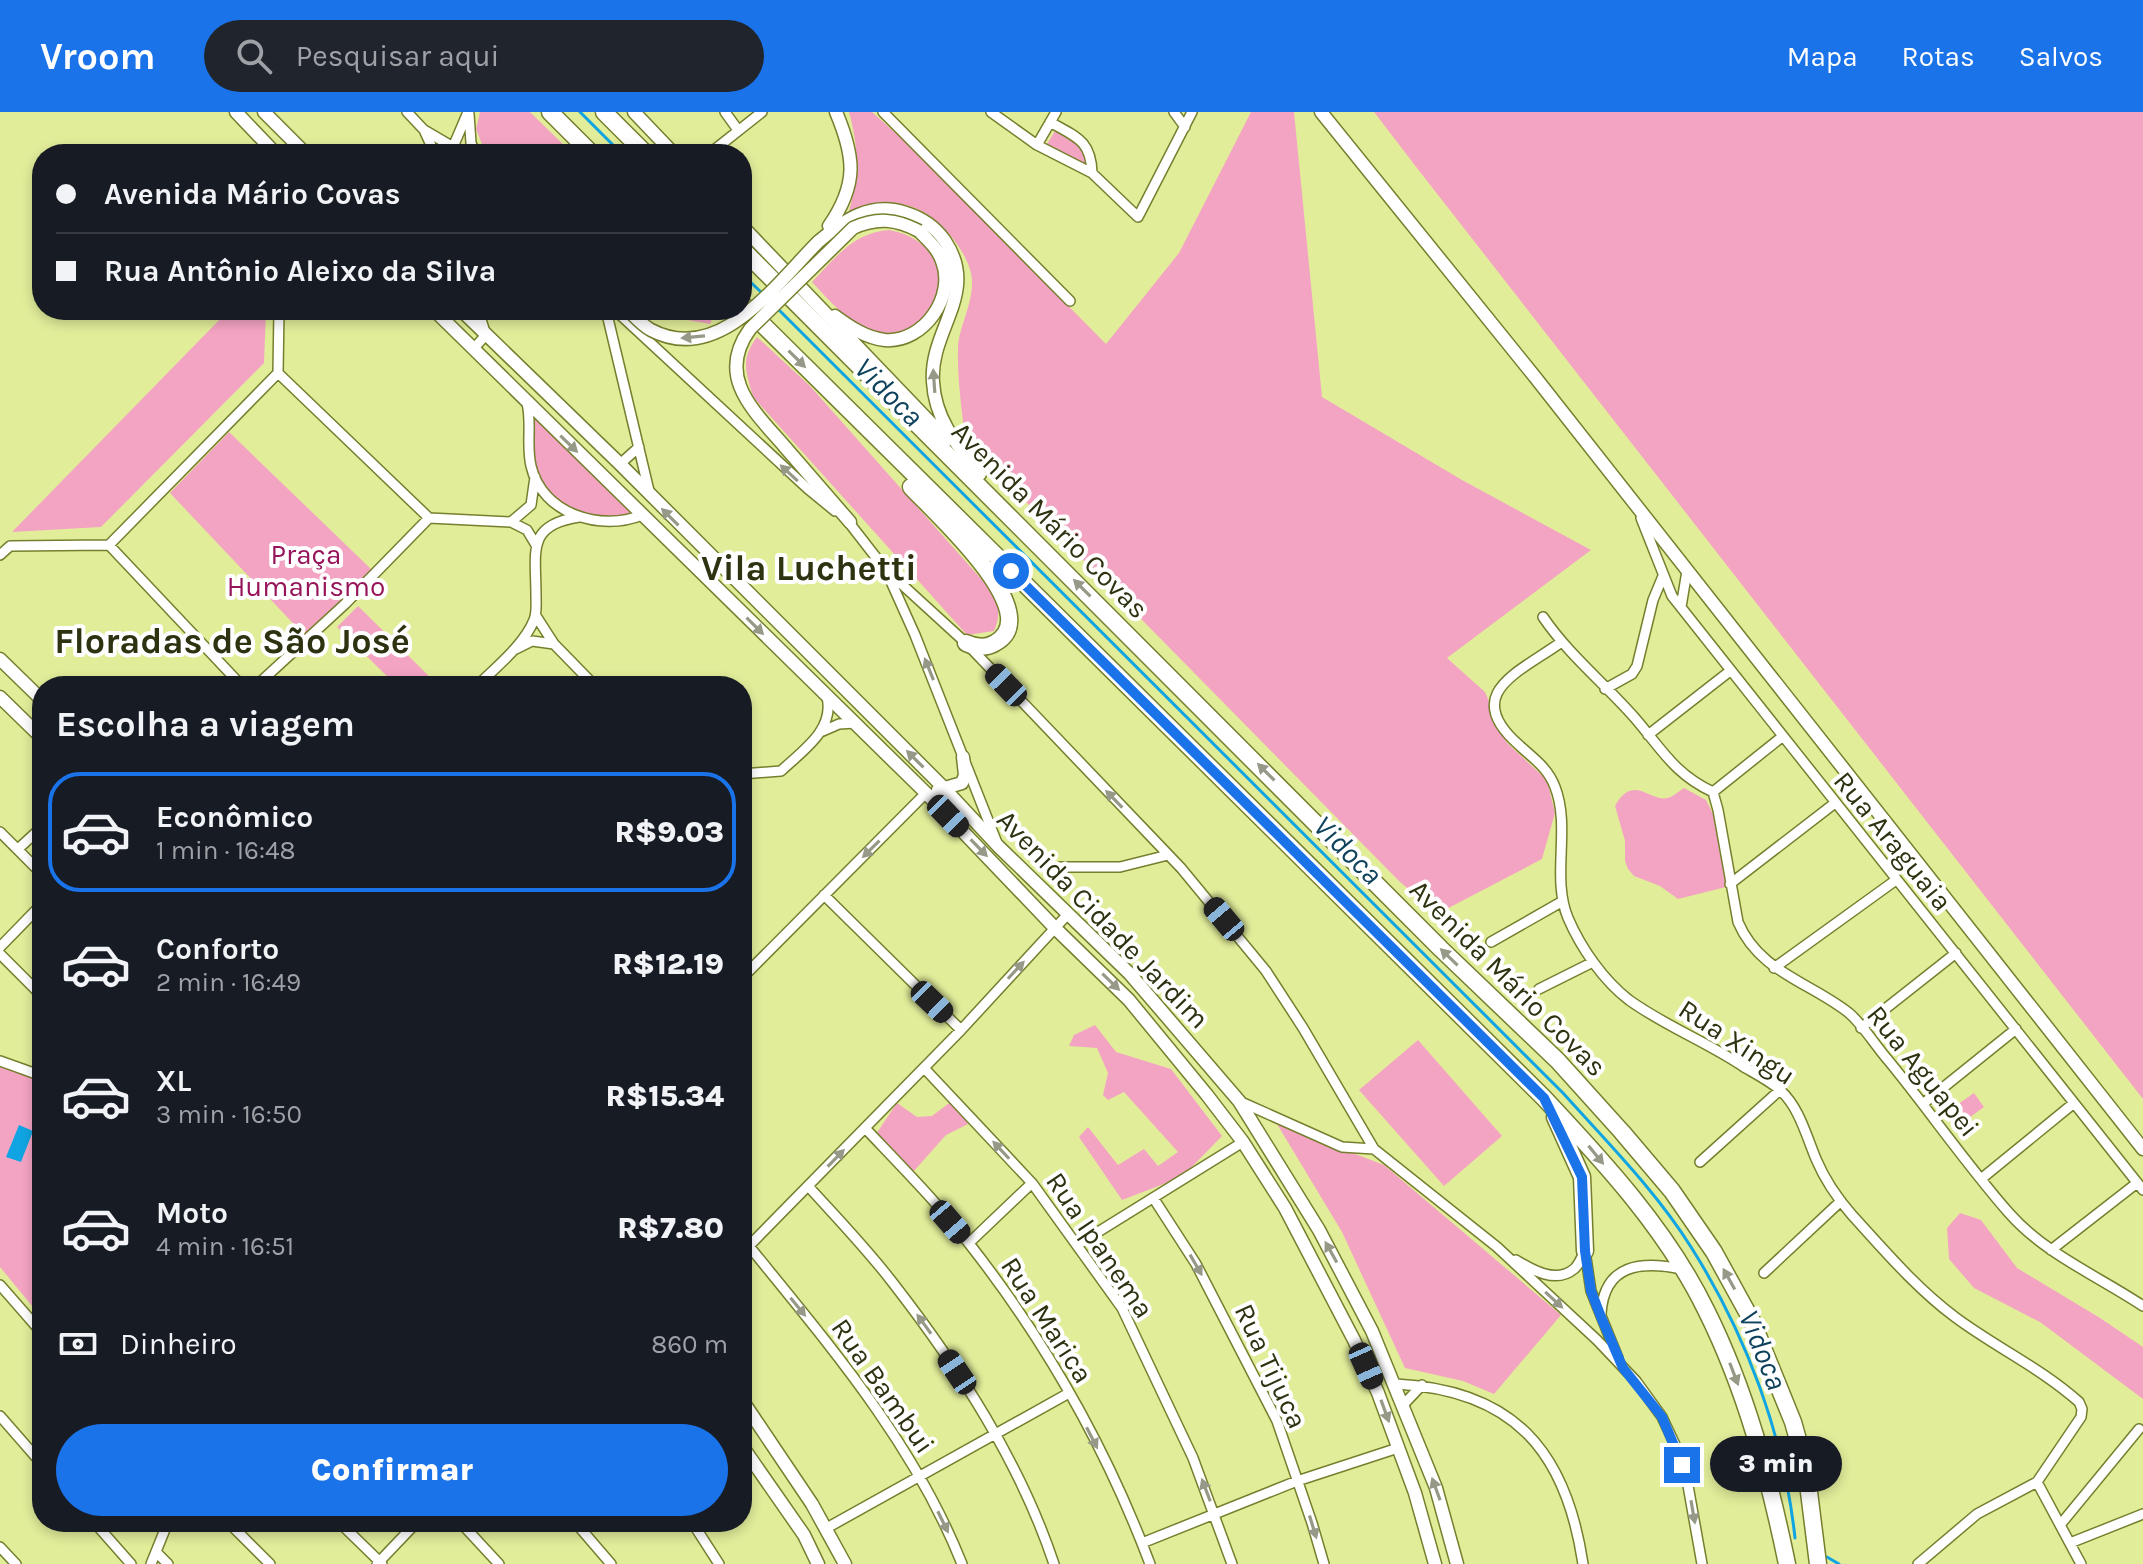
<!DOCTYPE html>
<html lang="pt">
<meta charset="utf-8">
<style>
:root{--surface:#171b24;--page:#20242c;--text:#f1f3f6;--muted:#9ea1a6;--line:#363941;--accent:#1a73e8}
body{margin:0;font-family:Karla,sans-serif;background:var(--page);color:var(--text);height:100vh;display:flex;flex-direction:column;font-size:30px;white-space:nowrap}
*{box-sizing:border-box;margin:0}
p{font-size:26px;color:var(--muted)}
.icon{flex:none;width:44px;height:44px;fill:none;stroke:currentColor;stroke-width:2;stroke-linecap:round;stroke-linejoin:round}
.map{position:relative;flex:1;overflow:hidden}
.side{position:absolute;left:32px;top:564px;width:720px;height:856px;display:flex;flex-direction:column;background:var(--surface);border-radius:32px;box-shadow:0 4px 12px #0003}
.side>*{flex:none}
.banner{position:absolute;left:32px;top:32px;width:720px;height:176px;border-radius:32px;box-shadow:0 4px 12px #0003;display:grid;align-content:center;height:176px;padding:0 24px;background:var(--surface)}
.end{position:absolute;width:36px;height:36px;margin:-18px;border:10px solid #1a73e8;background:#fff;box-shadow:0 0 0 4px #fff}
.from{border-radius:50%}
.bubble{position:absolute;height:56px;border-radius:28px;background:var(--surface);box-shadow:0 4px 12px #0003;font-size:26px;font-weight:800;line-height:56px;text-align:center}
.car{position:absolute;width:24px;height:48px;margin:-24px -12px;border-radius:10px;box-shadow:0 0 6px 2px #0007;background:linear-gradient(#222 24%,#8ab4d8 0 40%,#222 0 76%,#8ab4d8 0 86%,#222 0)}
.banner b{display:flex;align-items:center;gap:28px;height:76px;font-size:30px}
.banner b+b{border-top:2px solid var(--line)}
.banner i{width:20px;height:20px;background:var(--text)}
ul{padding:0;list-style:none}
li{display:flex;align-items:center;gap:24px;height:120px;margin:0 16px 12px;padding:0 8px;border:4px solid transparent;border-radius:32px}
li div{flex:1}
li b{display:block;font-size:30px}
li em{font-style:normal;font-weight:800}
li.on{border-color:var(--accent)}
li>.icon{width:72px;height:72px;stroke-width:1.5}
h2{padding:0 24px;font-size:36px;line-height:96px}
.pay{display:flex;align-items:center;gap:20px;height:88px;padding:0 24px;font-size:30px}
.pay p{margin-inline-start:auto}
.action{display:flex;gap:16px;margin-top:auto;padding:16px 24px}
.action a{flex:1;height:92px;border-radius:48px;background:var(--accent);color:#fff;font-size:32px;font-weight:800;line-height:92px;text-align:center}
header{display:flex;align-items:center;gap:48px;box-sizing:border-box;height:112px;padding:0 40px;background:var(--accent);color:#fff}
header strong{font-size:38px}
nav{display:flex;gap:44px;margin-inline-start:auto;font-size:28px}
.search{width:560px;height:72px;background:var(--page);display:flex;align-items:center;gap:20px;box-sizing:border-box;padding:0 28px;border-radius:44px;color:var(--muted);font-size:30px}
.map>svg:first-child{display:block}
</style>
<header>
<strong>Vroom</strong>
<div class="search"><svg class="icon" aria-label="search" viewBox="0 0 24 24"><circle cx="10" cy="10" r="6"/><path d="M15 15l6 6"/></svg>Pesquisar aqui</div>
<nav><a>Mapa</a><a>Rotas</a><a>Salvos</a></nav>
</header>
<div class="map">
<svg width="2143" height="1452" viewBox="0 0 2143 1452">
<rect width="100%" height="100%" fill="#e2ed9a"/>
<path fill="#f4a4c3" d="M480 0H530L573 42H486L476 17Z
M849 0H872L908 32 1106 232 1179 141 1251 0H1294L1322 285 1462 368 1591 438 1447 546 1485 580 1507 631 1547 668 1555 701 1542 747 1437 802 1399 769 965 328C962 298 957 267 958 236 958 218 972 194 972 171 973 143 936 100 909 94 889 89 869 94 849 99 859 64 859 36 849 0Z
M1374 0H2143V987L1417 56Z
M1055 19 1082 36 1087 53 1047 32Z
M889 118C973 133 937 236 874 220 850 213 829 188 812 170 834 147 854 120 889 118Z
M229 198H266L264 251 101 415 12 420Z
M653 198H716L710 212 659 203Z
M757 225 810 274 991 478C999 493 1001 503 994 519L967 523 753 285C746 259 740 248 757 225Z
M527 291 642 403 618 410 565 398 535 365Z
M229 320 372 458 306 525 170 381Z
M358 494 439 574H397L337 515Z
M1684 676 1706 688 1714 704 1727 773 1726 775 1678 787 1660 774 1634 764 1628 757 1625 749V729L1615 694C1633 661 1650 690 1667 686 1673 685 1679 679 1684 676Z
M1095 913 1116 940 1171 957 1222 1024 1182 1065 1122 1088 1079 1025 1088 1015 1118 1053 1144 1037 1158 1054 1178 1040 1124 980 1108 988 1103 983 1108 961 1097 936 1069 934 1074 923Z
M1418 928 1502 1024 1444 1074 1359 978Z
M0 954 42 970V1206L0 1155Z
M1974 981 1984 995 1962 1011 1951 997Z
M952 989 968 1012 946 1023 913 1060 876 1022 897 991 917 1005 932 1004Z
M1277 1012 1384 1053 1561 1203 1494 1282 1463 1269 1405 1256 1342 1120Z
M1960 1101 1981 1108 2017 1156 2100 1206 2143 1235V1287L2040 1210 1974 1176 1949 1147 1947 1116Z"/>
<path fill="#10a5e2" d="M19 1013 33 1019 21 1050 6 1045Z"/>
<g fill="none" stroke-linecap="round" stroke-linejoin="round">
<path stroke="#10a5e2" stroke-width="3" d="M580 0 622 42
M742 162 762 181
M776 195 1563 981C1607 1030 1656 1079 1691 1135 1746 1222 1784 1323 1795 1426
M1827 1445 1839 1452"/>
<g stroke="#767f2d" stroke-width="12">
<path id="minor" d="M407 0 424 18 465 42
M725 0 738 18
M883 0 1070 189
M991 0 1037 33 1092 61 1138 105 1192 0
M1174 0 1185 15
M469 2 471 31 476 42
M1050 10C1076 25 1091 28 1092 61
M424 18 435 42
M1037 33 1056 0
M450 42 468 0
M709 42 762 0
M606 198 650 383
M615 198 807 376 835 399
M474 236 486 223 478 198
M278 261 429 406
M527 291C532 312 526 333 531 354 542 402 601 420 642 403
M620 352 639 335
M1641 406 1672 484 2143 1078
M847 408 885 457 966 531 1181 756 1266 859 1303 916 1374 1037
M511 410 527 418 536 433
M109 433 242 574
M0 443 10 434 109 433 278 261 279 198
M888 463 915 523 997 731
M1681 495 1687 459
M536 504 554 532 595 574
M1543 505C1569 543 1604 571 1634 605 1661 636 1674 662 1713 680L1718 698 1738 810C1759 860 1810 870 1849 901 1863 913 1875 933 1888 948 1929 998 1966 1052 2009 1101 2045 1142 2098 1164 2143 1194
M1560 531C1518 561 1460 582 1520 634 1534 647 1548 656 1555 675 1571 716 1551 765 1568 806 1581 836 1603 868 1629 888 1665 914 1707 930 1744 955 1756 962 1770 969 1780 978 1799 995 1806 1023 1816 1047 1824 1066 1838 1087 1852 1103 1884 1138 1916 1176 1955 1205 1995 1235 2041 1256 2079 1290L2082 1297 2081 1305 2037 1370 1977 1402 1918 1452
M516 537 532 529 554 532
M256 574 345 492 429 406 511 410 531 393 535 365
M477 574C496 555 524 533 534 508 537 501 536 492 536 484 536 439 526 413 579 405
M1605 577 1632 562 1637 554 1653 488 1663 464
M823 619 839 612 855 611
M1648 623 1730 559
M742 662 781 659C802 639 835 618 827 585
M1713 680 1783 624
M0 720 42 762
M18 737 42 715
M1060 755H1120L1168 743
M1730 772 1835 691
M824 783 961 918
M1491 830 1563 789
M0 835 42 792
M0 842 42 884
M1774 856 1896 768
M742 866 926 681
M1539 877 1593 850
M1861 916 1956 841
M0 949 42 964
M924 956 1032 1071 1122 1196 1193 1346 1232 1452
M1239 989 1342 1035 1374 1037 1497 1135 1597 1228 1636 1269 1662 1305 1677 1337 1687 1368 1702 1452
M1924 991 2016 917
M865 1016C901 1054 939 1092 971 1134 1046 1230 1107 1338 1150 1452
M1700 1050 1780 978
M1981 1067 2074 991
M808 1074C837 1106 867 1137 893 1171 959 1256 1020 1350 1054 1452
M1154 1087 1196 1152 1277 1309 1312 1411 1324 1452
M969 1131 1032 1071
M1077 1133 1243 1030
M749 1134C830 1234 914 1331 962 1452
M2051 1138 2137 1071
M1585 1139 1591 1179 1618 1246
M742 1141 961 918 1068 802
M1516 1148C1532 1158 1556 1172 1574 1157 1579 1153 1582 1144 1585 1139
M1764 1161 1841 1089
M0 1173 42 1221
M1601 1202C1604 1151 1642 1149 1682 1157
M1396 1272C1513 1278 1566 1338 1583 1452
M1403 1293 1422 1273
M0 1304 42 1352
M2037 1370 2081 1452
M94 1410 131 1452
M228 1410 270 1452
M339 1410 382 1452
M460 1410 499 1452
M575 1410 611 1452
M692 1410 719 1452
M2060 1413 2139 1317
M825 1417 1069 1281
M1142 1431 1297 1369 1398 1336
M2070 1431 2143 1402
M0 1435 16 1452
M156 1440 168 1452
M151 1452 168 1410
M377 1452 417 1410"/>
</g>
<g stroke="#767f2d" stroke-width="15">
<path id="secondary" d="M236 0 276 42
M264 0 306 42
M634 0 674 42
M1321 0 1535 265 2143 1037
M742 114 947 328
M829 114C858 72 855 45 836 0
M818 130C844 108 871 89 906 101 922 106 936 116 945 129 980 181 929 218 933 270 935 308 958 334 980 362
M434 198 926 681 1055 816 1129 888 1207 983 1243 1030 1285 1096 1354 1228 1378 1281 1415 1381 1435 1452
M461 198 620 352 944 676 998 734 1130 862 1239 989 1319 1118 1372 1219 1436 1376 1457 1452
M835 204C850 215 866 226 885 228 924 231 956 184 942 149 938 137 928 128 919 119
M785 335 850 410
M0 547 42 588
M0 585 42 626
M938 678 962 671 965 663 963 645
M742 1288 812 1392 845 1452
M742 1334 804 1423 818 1452"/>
</g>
<g stroke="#767f2d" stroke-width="19">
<path id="motorway" d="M550 0 592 42
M604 0 646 42
M742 137 1441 837 1558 949 1622 1020 1672 1079 1714 1140 1752 1209 1793 1310 1806 1356 1818 1452
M742 192 1544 986C1604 1050 1667 1118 1706 1198 1746 1278 1769 1365 1787 1452
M911 375C933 399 1049 502 995 531 985 537 975 535 966 531
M1555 1005 1582 1065 1585 1139"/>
</g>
<use href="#minor" stroke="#fff" stroke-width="9"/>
<use href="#secondary" stroke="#fff" stroke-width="12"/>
<use href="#motorway" stroke="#fff" stroke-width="16"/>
<g stroke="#767f2d" stroke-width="15" stroke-linecap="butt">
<path id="secondary-bridge" d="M628 198C635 205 643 214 651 218 719 254 776 172 818 130
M785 335C754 299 715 265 750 217L853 116C877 105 896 107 919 119"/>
</g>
<use href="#secondary-bridge" stroke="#fff" stroke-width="12"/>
</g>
<defs><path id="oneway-solid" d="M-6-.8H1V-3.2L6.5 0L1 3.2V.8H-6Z" transform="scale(2)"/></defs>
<g fill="#969888">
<use href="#oneway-solid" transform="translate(693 225) rotate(175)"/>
<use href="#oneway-solid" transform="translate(797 247) rotate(45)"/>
<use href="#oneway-solid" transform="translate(934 269) rotate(-94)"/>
<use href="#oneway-solid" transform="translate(569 332) rotate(44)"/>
<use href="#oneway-solid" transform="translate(789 361) rotate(-137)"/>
<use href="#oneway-solid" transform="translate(670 405) rotate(-135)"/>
<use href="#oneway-solid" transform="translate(1082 476) rotate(-135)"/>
<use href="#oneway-solid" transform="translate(755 514) rotate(45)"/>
<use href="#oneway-solid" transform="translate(929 557) rotate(-112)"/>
<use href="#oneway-solid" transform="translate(915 647) rotate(-135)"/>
<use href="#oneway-solid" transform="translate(1266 660) rotate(-135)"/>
<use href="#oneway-solid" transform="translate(1114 687) rotate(-134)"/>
<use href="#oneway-solid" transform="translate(979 736) rotate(46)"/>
<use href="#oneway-solid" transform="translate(871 737) rotate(135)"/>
<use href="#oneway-solid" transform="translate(1449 845) rotate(-136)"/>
<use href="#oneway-solid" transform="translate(1016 858) rotate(-47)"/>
<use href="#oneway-solid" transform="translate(1111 870) rotate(44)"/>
<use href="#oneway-solid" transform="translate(1001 1038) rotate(-133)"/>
<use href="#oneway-solid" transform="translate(1596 1043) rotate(51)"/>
<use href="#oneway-solid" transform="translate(836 1046) rotate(-46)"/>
<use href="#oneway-solid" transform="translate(1331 1140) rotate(-119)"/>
<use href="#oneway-solid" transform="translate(1196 1153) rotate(60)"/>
<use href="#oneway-solid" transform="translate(1729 1167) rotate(-119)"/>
<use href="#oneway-solid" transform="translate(1554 1188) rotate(43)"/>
<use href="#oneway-solid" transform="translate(798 1195) rotate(51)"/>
<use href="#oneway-solid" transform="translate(924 1212) rotate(-126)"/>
<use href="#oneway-solid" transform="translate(1734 1262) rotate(69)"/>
<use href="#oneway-solid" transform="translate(1385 1299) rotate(70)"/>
<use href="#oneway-solid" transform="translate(1092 1326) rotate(63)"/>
<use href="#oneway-solid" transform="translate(1436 1377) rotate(-110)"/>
<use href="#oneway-solid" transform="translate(1206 1378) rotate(-111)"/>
<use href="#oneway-solid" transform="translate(1693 1400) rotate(80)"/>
<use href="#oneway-solid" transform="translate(943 1410) rotate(64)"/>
<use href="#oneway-solid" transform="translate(1313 1415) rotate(73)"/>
</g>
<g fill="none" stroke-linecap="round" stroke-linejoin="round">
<path stroke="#1a73e8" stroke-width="10" d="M1011 459 1544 986 1582 1065 1585 1139 1591 1179 1601 1205 1623 1256 1662 1305 1682 1353"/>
</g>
<g text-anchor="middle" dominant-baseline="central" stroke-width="8" stroke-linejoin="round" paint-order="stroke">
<g font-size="28" fill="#2e3210" stroke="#fff">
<text transform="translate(1050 408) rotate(45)">Avenida Mário Covas</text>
<text transform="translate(1893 729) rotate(51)">Rua Araguaia</text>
<text transform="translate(1103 807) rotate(46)">Avenida Cidade Jardim</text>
<text transform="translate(1508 866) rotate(45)">Avenida Mário Covas</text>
<text transform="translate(1737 930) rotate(33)">Rua Xingu</text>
<text transform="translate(1923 959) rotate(51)">Rua Aguapei</text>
<text transform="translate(1100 1133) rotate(56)">Rua Ipanema</text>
<text transform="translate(1047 1208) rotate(57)">Rua Marica</text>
<text transform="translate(1271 1254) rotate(65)">Rua Tijuca</text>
<text transform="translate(883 1274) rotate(55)">Rua Bambui</text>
</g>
<g font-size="28" fill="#96145a" stroke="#fff">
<text x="306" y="442">Praça<tspan x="306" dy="32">Humanismo</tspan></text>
</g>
<g font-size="30" font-style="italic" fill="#0f435d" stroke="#fff">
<text transform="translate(889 280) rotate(45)">Vidoca</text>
<text transform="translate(1348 738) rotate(45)">Vidoca</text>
<text transform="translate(1763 1238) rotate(68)">Vidoca</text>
</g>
<g font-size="36" font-weight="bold" fill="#2e3210" stroke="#fff">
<text x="809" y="456">Vila Luchetti</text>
<text x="232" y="529">Floradas de São José</text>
</g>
</g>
</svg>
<i class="end from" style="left:1011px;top:459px"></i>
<i class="end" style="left:1682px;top:1353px"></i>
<div class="bubble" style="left:1710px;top:1324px;width:132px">3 min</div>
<i class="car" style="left:1006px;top:573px;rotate:316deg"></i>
<i class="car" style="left:948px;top:704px;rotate:136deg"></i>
<i class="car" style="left:1224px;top:807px;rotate:320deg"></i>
<i class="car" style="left:932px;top:890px;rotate:134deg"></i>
<i class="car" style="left:950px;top:1110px;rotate:139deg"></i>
<i class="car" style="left:1366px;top:1254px;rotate:156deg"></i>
<i class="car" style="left:957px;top:1260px;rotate:326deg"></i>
<div class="banner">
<b><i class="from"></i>Avenida Mário Covas</b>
<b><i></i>Rua Antônio Aleixo da Silva</b>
</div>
<section class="side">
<h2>Escolha a viagem</h2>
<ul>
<li class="on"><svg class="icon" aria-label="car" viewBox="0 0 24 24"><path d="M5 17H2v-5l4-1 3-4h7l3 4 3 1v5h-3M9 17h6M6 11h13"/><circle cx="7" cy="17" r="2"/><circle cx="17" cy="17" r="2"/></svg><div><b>Econômico</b><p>1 min · 16:48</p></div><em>R$9.03</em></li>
<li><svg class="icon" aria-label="car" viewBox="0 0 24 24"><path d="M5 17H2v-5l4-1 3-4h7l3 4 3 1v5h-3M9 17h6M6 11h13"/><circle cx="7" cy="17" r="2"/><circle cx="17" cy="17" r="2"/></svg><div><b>Conforto</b><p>2 min · 16:49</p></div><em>R$12.19</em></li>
<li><svg class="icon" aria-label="car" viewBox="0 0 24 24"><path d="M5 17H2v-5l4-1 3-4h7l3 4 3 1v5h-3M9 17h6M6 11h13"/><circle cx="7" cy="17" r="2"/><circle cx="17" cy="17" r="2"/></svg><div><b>XL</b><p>3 min · 16:50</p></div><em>R$15.34</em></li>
<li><svg class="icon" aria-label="car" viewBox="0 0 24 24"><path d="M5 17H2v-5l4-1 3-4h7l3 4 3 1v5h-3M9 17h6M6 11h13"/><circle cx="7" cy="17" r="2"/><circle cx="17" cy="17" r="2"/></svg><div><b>Moto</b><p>4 min · 16:51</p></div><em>R$7.80</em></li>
</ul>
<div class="pay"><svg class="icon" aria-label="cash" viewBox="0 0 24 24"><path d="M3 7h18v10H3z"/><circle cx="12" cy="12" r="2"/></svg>Dinheiro<p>860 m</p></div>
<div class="action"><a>Confirmar</a></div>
</section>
</div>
